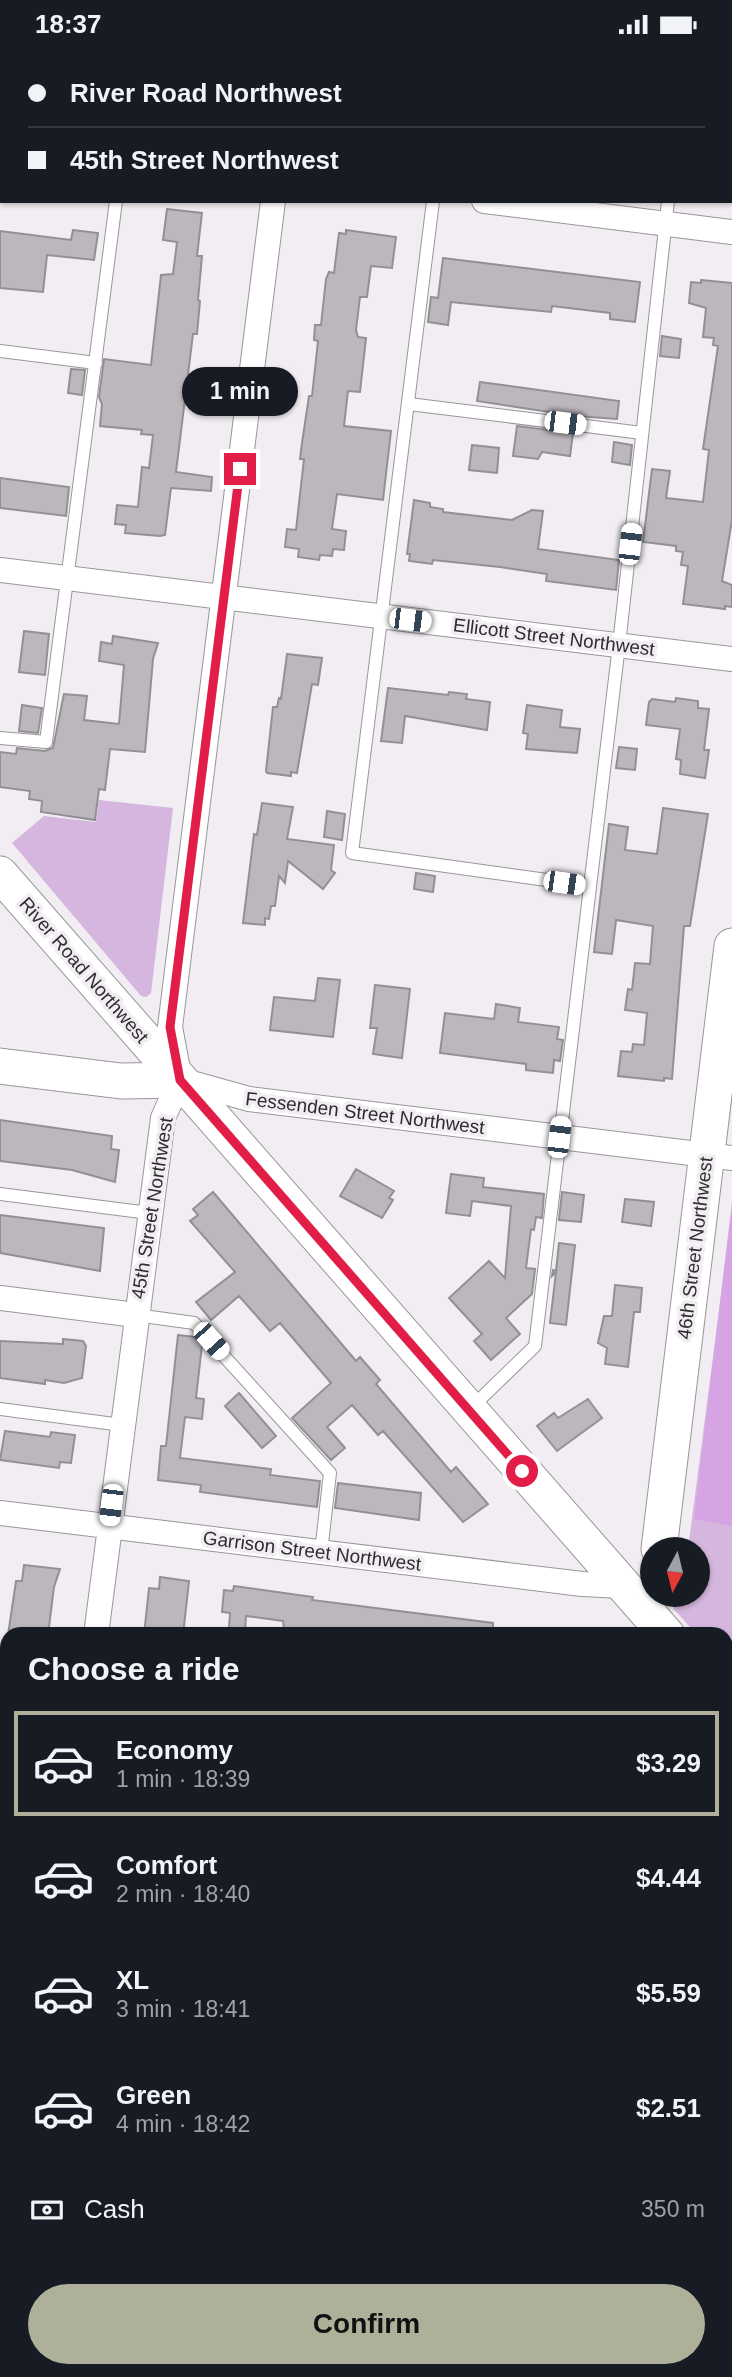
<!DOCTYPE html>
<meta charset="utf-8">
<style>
:root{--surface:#171b24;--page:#20242c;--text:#f1f3f6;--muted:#9ea1a6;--line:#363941;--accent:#aeb09a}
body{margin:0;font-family:Helvetica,sans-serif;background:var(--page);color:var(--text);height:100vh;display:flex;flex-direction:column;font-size:26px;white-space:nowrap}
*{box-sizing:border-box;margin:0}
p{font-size:23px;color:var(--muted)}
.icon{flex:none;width:38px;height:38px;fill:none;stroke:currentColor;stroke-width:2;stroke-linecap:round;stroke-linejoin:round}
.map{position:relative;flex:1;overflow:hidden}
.sheet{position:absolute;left:0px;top:1578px;width:733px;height:751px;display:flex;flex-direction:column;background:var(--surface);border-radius:21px 21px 0 0;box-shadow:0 2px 5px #0004}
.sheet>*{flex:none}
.hud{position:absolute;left:0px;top:0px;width:733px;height:154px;box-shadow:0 2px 5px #0004;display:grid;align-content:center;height:154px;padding:0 28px;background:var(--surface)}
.needle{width:46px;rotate:187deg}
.buttons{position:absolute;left:640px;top:1488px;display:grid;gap:14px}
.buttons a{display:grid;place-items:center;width:70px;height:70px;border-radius:50%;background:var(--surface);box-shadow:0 2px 5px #0004;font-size:35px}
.end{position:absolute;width:32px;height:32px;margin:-16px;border:9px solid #e11d48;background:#fff;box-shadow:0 0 0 4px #fff}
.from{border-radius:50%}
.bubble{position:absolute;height:49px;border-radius:24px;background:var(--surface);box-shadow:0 2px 5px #0004;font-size:23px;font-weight:800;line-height:49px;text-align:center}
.car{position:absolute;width:21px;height:42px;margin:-21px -10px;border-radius:9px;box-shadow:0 0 5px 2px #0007;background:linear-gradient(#fff 24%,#345 0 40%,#fff 0 76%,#345 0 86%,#fff 0)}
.hud b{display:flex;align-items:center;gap:24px;height:66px;font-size:26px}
.hud b+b{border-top:2px solid var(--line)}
.hud i{width:18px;height:18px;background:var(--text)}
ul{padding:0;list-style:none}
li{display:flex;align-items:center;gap:21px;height:105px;margin:0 14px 10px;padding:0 14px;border:4px solid transparent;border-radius:0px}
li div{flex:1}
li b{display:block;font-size:26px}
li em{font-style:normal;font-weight:800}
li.current{border-color:var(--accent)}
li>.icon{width:63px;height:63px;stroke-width:1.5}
h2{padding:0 28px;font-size:32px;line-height:84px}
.pay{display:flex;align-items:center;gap:18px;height:77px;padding:0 28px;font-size:26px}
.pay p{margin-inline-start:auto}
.action{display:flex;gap:14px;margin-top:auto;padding:14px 28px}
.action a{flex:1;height:80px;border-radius:42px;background:var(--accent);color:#111;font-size:28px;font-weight:800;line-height:80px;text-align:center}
.status{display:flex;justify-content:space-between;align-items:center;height:49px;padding:0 35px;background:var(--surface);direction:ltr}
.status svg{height:19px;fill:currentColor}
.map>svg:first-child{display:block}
</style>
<div class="status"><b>18:37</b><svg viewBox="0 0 49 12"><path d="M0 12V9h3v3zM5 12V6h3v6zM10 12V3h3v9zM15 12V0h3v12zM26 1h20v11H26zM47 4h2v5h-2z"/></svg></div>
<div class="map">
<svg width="732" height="2328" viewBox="0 0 732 2328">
<rect width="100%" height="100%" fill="#f1edf2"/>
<path fill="#d5b6de" d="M99 751 173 759 151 944 146 948 141 947 12 794 44 767 96 773Z
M732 1162V1628L726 1621V1586L696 1585 673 1559 681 1545H698V1500H688Z"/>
<path fill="#d6a4e5" d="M732 1153V1477L694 1470Z"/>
<path fill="#bbb7bc" stroke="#939095" stroke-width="2" d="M167 160 202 164 197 207H202L198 251 200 252 197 285H193L176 423 212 428 211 442 171 439 165 486 160 487 125 484 126 476 115 475 117 456 138 458 142 418 149 419 153 386 141 385 142 381 100 377 102 355 99 348 104 310 151 316 161 226 173 225 177 193 163 191Z
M73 181 98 184 94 211 47 206 43 243 0 239V182L71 191Z
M346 181 396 188 392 219 371 217 367 248H360L356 281 358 288 366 289 360 343 348 342 344 377 391 382 383 451 337 445 332 480 346 482 344 501 333 500 332 507 320 506 319 511 298 508 299 500 285 498 287 480 296 481 304 410H300L302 394 309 347H312L318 292 314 291 315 276H321L326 230 329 223 334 224 339 184 346 185Z
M443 209 640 233 635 273 610 270V264L552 257 551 263 451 253 448 276 428 273 431 248 438 249Z
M701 231 732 234V471L722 532 732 536V558L725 557V560L683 555 688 517 681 516 683 503 676 502V497L643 493 652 420 670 422 666 449 703 453 709 401 703 400 718 297 713 296 714 289 703 288 706 259 689 254 691 233 701 234Z
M662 287 681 290 679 309 660 307Z
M71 320 85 321 82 346 68 344Z
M480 333 619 352 617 370 576 367 477 352Z
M517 377 573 384 570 407 542 403 538 410 513 407Z
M614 393 632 396 630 416 612 413Z
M472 396 499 399 497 424 469 421Z
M0 429 69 438 66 467 0 459Z
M414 451 430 454V458L443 460V463L512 471 532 461 543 462 538 500 619 511 616 541 546 532 547 525 500 518 433 511 432 515 409 512 410 505H407Z
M24 582 49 585 45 626 19 623Z
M113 587 158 594 153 610 145 703 110 700 105 741 99 740 95 771 41 763 42 752 29 750 30 742 0 738V703L16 705 17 699 45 702 53 699 64 645 87 647 84 671 119 675 124 616 99 612 101 593 112 595Z
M287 605 322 609 318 636 312 635 297 724 291 723V727L267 724 266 722 273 658H277L279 649 281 650Z
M388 639 448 646 449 643 467 645 466 650 490 653 487 681 405 667 402 694 381 692Z
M676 649 698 652V659L709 660 704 701H709L705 729 680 725 681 711 676 710 680 680 646 676 649 653 652 650 675 653Z
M22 656 42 659 38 684 19 682Z
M527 656 562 661 560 678 580 680 577 704 526 700 528 685 523 684Z
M619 698 637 700 635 721 616 719Z
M262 754 293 758 287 790 334 796 331 821 335 824 323 840 288 812 285 834 279 827 275 857H271L269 870 265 869V876L243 874 254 785 257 786Z
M663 759 708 765 690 877H684L672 1030 664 1029V1032L618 1027 621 1002 632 1003 633 995 644 996 647 964 625 961 628 940 632 941 635 914 650 915 653 877 616 871 612 905 594 903 609 775 628 778 625 801 657 805Z
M327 762 345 765 342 791 324 788Z
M416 824 435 827 433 843 414 840Z
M318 929 340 931 333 988 270 981 274 948 315 952Z
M375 936 410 940 402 1009 373 1005 377 979H370Z
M496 955 520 959 518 973 559 978 557 990 563 991 560 1012 554 1011 553 1024 526 1021V1015L440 1004 445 964 494 970Z
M0 1071 112 1087 111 1100 119 1101 115 1133 72 1121 0 1112Z
M356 1120 394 1142 389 1149 393 1151 382 1169 340 1147Z
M451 1125 484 1129 483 1138 544 1145 542 1169 536 1168 534 1181 531 1180 526 1219 535 1220 532 1245 506 1269 520 1285 491 1311 474 1292 482 1285 449 1249 489 1212 505 1229 511 1157 472 1152 470 1167 446 1164Z
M213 1143 356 1312 360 1308 380 1331 376 1335 451 1423 456 1418 488 1455 463 1473 383 1382 378 1386 352 1356 327 1378 345 1399 331 1411 292 1369 331 1334 280 1274 270 1282 239 1247 211 1271 196 1253 235 1223 190 1172 198 1166 193 1160Z
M562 1143 584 1146 581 1173 559 1171Z
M625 1150 654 1153 651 1177 622 1173Z
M0 1166 104 1179 100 1222 0 1204Z
M559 1194 575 1196 566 1276 550 1274 556 1223 552 1227 553 1221 556 1222Z
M615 1236 642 1239 640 1263H634L628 1318 605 1315 607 1299 598 1294 604 1267H612Z
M178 1286 195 1288 202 1296 196 1349 204 1350 202 1370 185 1368 180 1409 271 1420 270 1426 320 1432 317 1458 200 1443 201 1436 158 1431 161 1397H166Z
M63 1290 83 1292 86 1297 82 1329 64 1334 45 1331V1335L0 1329V1292L63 1295Z
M239 1344 276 1387 262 1399 225 1357Z
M588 1350 602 1369 557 1402 537 1377 554 1364 558 1369Z
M5 1382 50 1388 51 1383 75 1386 71 1414 60 1413 59 1419 0 1411Z
M338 1434 421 1444 419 1471 335 1459Z
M24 1516 60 1520 54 1538 48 1586H8L16 1532H22Z
M160 1528 189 1532 183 1586H144L149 1539 159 1540Z
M234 1537 313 1548 312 1551 493 1574V1586H285L283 1572 246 1567 245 1581 229 1579 230 1564 222 1563 224 1541 233 1542Z"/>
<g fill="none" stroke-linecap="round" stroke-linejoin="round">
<g stroke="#99969a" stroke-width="14">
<path id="lane" d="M136 2V0
M451 2V0
M685 2V0
M433 152 352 804 590 837
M0 302 96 314
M409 355 642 384
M0 689 46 693 116 152
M0 1145 149 1164
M136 1266 194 1274 330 1424 321 1503
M471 1359 535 1297 619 596 668 152
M0 1360 122 1376
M0 1979 7 1980"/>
</g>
<g stroke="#99969a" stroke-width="26">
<path id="street" d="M291 2 292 0
M0 93H2
M484 152 732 183
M0 521 732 610
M181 1031 249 1050 732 1109
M0 1249 136 1266
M0 1464 582 1535 624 1537
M96 1586 163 1069 180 1031 170 978 273 152
M0 1850H7
M726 2080 732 2086
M726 2158 732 2154
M601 2322 606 2328
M512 2328 519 2322"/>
</g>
<g stroke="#99969a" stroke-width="37">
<path id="secondary" d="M0 825 667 1586
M0 1017 121 1032 180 1031
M659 1500 732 897
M726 1654 732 1661"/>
</g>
<g stroke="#9b6fa7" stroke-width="40">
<path id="primary" d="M726 1806 732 1802
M65 2328 73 2322"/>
</g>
<use href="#lane" stroke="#fff" stroke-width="12"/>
<use href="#street" stroke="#fff" stroke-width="24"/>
<use href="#secondary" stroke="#fff" stroke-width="35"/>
<use href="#primary" stroke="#e6bef1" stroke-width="38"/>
</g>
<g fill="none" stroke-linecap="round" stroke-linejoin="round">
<path stroke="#e11d48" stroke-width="9" d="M240 420 170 978 180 1031 522 1422"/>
</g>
<g text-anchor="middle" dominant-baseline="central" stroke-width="7" stroke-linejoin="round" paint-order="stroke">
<g font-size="19" fill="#2f2d2f" stroke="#f1edf2">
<text transform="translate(554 588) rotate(7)">Ellicott Street Northwest</text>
<text transform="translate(84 921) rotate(49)">River Road Northwest</text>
<text transform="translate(365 1064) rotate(7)">Fessenden Street Northwest</text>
<text transform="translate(152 1159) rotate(-81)">45th Street Northwest</text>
<text transform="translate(695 1199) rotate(-83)">46th Street Northwest</text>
<text transform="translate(312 1502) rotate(7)">Garrison Street Northwest</text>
</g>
</g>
</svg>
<div class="buttons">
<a><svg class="needle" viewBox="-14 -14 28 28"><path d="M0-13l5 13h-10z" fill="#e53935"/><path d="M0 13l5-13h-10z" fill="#9ea1a6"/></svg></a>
</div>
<i class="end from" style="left:522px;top:1422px"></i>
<i class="end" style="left:240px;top:420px"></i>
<div class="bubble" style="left:182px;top:318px;width:116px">1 min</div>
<i class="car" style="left:565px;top:374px;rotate:97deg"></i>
<i class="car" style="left:630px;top:495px;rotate:6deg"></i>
<i class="car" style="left:410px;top:571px;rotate:97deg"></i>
<i class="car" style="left:564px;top:834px;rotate:98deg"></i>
<i class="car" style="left:559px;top:1088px;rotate:7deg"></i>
<i class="car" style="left:211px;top:1292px;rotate:138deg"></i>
<i class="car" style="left:111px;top:1456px;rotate:187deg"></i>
<div class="hud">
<b><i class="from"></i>River Road Northwest</b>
<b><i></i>45th Street Northwest</b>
</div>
<section class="sheet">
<h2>Choose a ride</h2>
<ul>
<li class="current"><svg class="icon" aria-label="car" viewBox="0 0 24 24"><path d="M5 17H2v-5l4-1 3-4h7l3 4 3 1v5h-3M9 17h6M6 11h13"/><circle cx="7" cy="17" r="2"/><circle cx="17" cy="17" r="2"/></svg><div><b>Economy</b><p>1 min · 18:39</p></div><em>$3.29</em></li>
<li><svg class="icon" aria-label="car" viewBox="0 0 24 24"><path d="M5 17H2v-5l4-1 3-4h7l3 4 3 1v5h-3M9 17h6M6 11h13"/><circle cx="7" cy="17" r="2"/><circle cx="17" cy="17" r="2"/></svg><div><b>Comfort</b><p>2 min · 18:40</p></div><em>$4.44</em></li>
<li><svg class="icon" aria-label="car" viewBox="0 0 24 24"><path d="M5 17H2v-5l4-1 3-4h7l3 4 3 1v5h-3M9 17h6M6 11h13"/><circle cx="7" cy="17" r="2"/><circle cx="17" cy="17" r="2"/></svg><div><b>XL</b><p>3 min · 18:41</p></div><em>$5.59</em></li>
<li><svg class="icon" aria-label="car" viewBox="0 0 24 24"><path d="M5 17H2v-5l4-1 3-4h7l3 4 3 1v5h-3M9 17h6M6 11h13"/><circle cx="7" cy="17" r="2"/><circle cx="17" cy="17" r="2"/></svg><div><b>Green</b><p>4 min · 18:42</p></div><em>$2.51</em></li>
</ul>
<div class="pay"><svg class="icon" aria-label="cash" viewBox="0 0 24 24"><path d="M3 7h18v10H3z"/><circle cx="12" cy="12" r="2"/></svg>Cash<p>350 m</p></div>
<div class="action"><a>Confirm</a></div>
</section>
</div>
